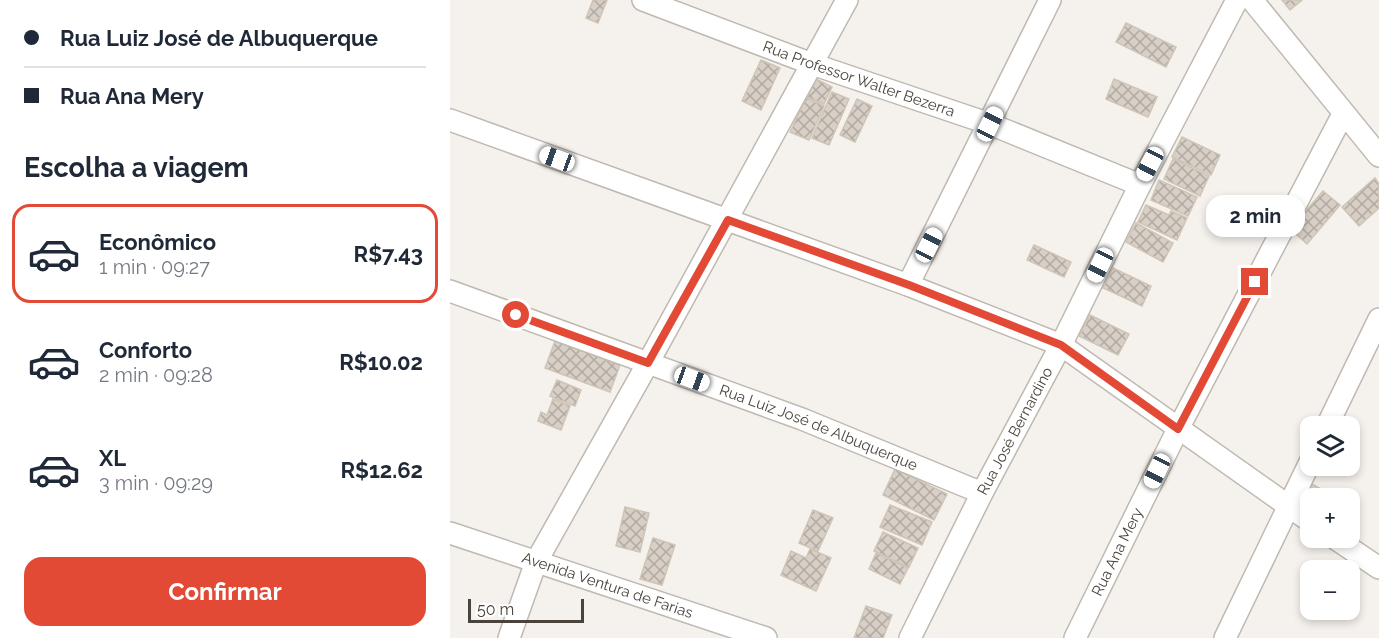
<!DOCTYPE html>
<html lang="pt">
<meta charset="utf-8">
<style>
:root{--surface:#fff;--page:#f2f2f3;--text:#1f2937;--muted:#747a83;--line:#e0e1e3;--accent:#e24a36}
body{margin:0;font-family:Raleway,sans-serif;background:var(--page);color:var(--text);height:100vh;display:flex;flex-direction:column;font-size:22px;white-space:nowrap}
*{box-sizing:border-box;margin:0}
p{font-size:20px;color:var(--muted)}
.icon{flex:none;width:33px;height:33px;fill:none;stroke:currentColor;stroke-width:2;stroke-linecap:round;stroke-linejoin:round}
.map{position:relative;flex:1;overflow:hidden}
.sheet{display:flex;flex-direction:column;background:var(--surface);width:450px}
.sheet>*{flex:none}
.hud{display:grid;align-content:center;height:132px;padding:0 24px;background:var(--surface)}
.controls{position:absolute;left:850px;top:416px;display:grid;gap:12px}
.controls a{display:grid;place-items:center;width:60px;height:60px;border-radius:12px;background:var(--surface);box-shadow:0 3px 9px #0003;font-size:30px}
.scale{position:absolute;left:18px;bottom:15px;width:116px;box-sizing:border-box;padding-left:6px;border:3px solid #49433b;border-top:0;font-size:16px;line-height:21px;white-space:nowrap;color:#49433b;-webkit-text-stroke:4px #fff;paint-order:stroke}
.end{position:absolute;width:27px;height:27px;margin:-14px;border:8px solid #e24a36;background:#fff;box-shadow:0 0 0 3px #fff}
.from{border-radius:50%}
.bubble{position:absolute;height:42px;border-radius:18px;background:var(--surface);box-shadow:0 3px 9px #0003;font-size:20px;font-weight:700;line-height:42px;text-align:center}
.car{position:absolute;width:18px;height:36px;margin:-18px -9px;border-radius:8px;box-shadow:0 0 4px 2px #0007;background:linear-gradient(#fff 24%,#345 0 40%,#fff 0 76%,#345 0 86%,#fff 0)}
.hud b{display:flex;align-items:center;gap:21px;height:57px;font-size:22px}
.hud b+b{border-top:2px solid var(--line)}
.hud i{width:15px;height:15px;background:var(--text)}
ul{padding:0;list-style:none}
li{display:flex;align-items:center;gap:18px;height:99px;margin:0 12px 9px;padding:0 12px;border:3px solid transparent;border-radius:18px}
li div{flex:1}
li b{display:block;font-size:22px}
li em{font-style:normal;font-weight:700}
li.on{border-color:var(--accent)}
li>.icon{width:54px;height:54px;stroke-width:1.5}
h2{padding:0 24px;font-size:27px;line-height:72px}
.primary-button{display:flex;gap:12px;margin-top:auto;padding:12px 24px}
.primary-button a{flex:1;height:69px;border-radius:18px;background:var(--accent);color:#fff;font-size:24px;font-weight:700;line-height:69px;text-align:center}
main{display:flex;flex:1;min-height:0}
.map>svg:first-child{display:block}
</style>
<main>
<section class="sheet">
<div class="hud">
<b><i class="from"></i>Rua Luiz José de Albuquerque</b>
<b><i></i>Rua Ana Mery</b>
</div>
<h2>Escolha a viagem</h2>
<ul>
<li class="on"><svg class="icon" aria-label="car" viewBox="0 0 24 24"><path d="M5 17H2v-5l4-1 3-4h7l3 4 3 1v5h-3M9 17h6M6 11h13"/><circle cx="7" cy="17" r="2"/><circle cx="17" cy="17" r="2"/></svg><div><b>Econômico</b><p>1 min · 09:27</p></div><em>R$7.43</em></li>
<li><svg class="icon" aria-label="car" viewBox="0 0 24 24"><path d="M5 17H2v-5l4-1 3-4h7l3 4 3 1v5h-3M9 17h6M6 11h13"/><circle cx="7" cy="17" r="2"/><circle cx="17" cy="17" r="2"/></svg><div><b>Conforto</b><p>2 min · 09:28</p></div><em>R$10.02</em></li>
<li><svg class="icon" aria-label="car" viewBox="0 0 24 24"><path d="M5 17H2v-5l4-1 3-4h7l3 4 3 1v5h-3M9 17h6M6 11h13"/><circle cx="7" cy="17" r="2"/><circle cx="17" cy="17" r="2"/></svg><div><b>XL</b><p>3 min · 09:29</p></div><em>R$12.62</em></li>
</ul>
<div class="primary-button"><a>Confirmar</a></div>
</section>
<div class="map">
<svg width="929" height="638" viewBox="0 0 929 638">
<defs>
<pattern id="building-cross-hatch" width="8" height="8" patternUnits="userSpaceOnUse" patternTransform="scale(1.5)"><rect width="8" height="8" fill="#d8d0c6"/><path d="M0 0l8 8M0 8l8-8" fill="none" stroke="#b1aaa2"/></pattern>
</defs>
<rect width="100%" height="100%" fill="#f5f2ed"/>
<path fill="url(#building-cross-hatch)" stroke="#cfc5b7" stroke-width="1.5" d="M143 0H157L148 23 136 18Z
M832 0H852L840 10Z
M676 23 726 47 716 67 666 42Z
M311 60 330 68 311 110 292 101Z
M366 79 382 87 374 104 357 97Z
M664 79 707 97 698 117 656 99Z
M382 92 399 99 379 145 362 138Z
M356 98 374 106 359 140 340 132Z
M407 99 422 106 405 142 390 135Z
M732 137 770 155 761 175 722 157Z
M723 159 759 176 750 196 714 179Z
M925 178 929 184V208L909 226 892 207Z
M709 180 747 197 738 216 701 200Z
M873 191 890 205 857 244 840 229Z
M696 205 719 215 721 211 737 218 727 240 688 222Z
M686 223 723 243 713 262 676 242Z
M584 245 621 262 614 277 577 260Z
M663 268 701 286 692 306 653 288Z
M640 315 679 334 668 355 629 336Z
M105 341 170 365 160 392 95 368Z
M107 380 131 390 125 406 100 396Z
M103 399 120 406 111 430 88 421 91 412 97 415Z
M445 469 497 494 484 520 433 495Z
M857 481 886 498H861V506L848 498Z
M440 505 482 522 472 545 430 527Z
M175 507 199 513 190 552 166 546Z
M363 510 383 518 368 551 349 543Z
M433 532 468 548 459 567 424 551Z
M203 538 225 545 212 585 190 579Z
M360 549 381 558 366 591 331 575 341 551 356 558Z
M426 553 458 568 450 584 419 569Z
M416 606 442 615 433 638H404Z"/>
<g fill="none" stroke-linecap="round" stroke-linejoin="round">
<g stroke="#bfb9b0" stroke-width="24">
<g id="minor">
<path id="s1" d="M193 0 362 64 540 124 690 185"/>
<path d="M802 0 929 156"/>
<path d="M0 120 458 285 611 345 861 522"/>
<path d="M458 285 600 0"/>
<path id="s2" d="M0 291 352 419 532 493"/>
<path d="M877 426 929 319"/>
<path id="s3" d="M0 533 316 638"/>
<path d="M883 537 929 568"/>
<path d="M59 638 86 562 198 363 397 0"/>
<path id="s4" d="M460 638 532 493 611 345 690 185 787 0"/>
<path id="s5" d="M625 638 728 429 893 114"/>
<path d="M775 638 861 460"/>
</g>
</g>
<use href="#minor" stroke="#fff" stroke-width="21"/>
</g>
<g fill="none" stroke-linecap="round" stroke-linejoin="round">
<path stroke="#e24a36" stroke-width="8" d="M66 315 198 363 278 220 459 285 611 345 728 429 805 282"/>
</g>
<g text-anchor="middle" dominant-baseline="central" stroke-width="4.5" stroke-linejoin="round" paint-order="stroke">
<g font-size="15" fill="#49433b" stroke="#fff">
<text stroke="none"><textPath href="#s1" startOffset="230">Rua Professor Walter Bezerra</textPath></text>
<text stroke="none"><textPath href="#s2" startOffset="393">Rua Luiz José de Albuquerque</textPath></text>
<text stroke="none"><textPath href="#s4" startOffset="232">Rua José Bernardino</textPath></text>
<text stroke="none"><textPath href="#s5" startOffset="96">Rua Ana Mery</textPath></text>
<text stroke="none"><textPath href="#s3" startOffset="166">Avenida Ventura de Farias</textPath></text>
</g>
</g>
</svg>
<div class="controls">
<a><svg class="icon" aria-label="layers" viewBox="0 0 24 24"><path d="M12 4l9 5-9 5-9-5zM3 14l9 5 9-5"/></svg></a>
<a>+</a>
<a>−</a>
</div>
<div class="scale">50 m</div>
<i class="end from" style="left:66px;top:315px"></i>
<i class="end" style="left:805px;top:282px"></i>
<div class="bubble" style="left:756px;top:195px;width:99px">2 min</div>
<i class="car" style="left:540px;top:124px;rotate:26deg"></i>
<i class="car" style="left:107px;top:159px;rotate:290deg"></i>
<i class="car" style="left:700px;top:164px;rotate:208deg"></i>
<i class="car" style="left:479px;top:245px;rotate:27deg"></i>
<i class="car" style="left:650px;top:265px;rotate:206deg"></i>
<i class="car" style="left:242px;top:379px;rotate:110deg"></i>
<i class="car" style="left:707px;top:471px;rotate:206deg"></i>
</div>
</main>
